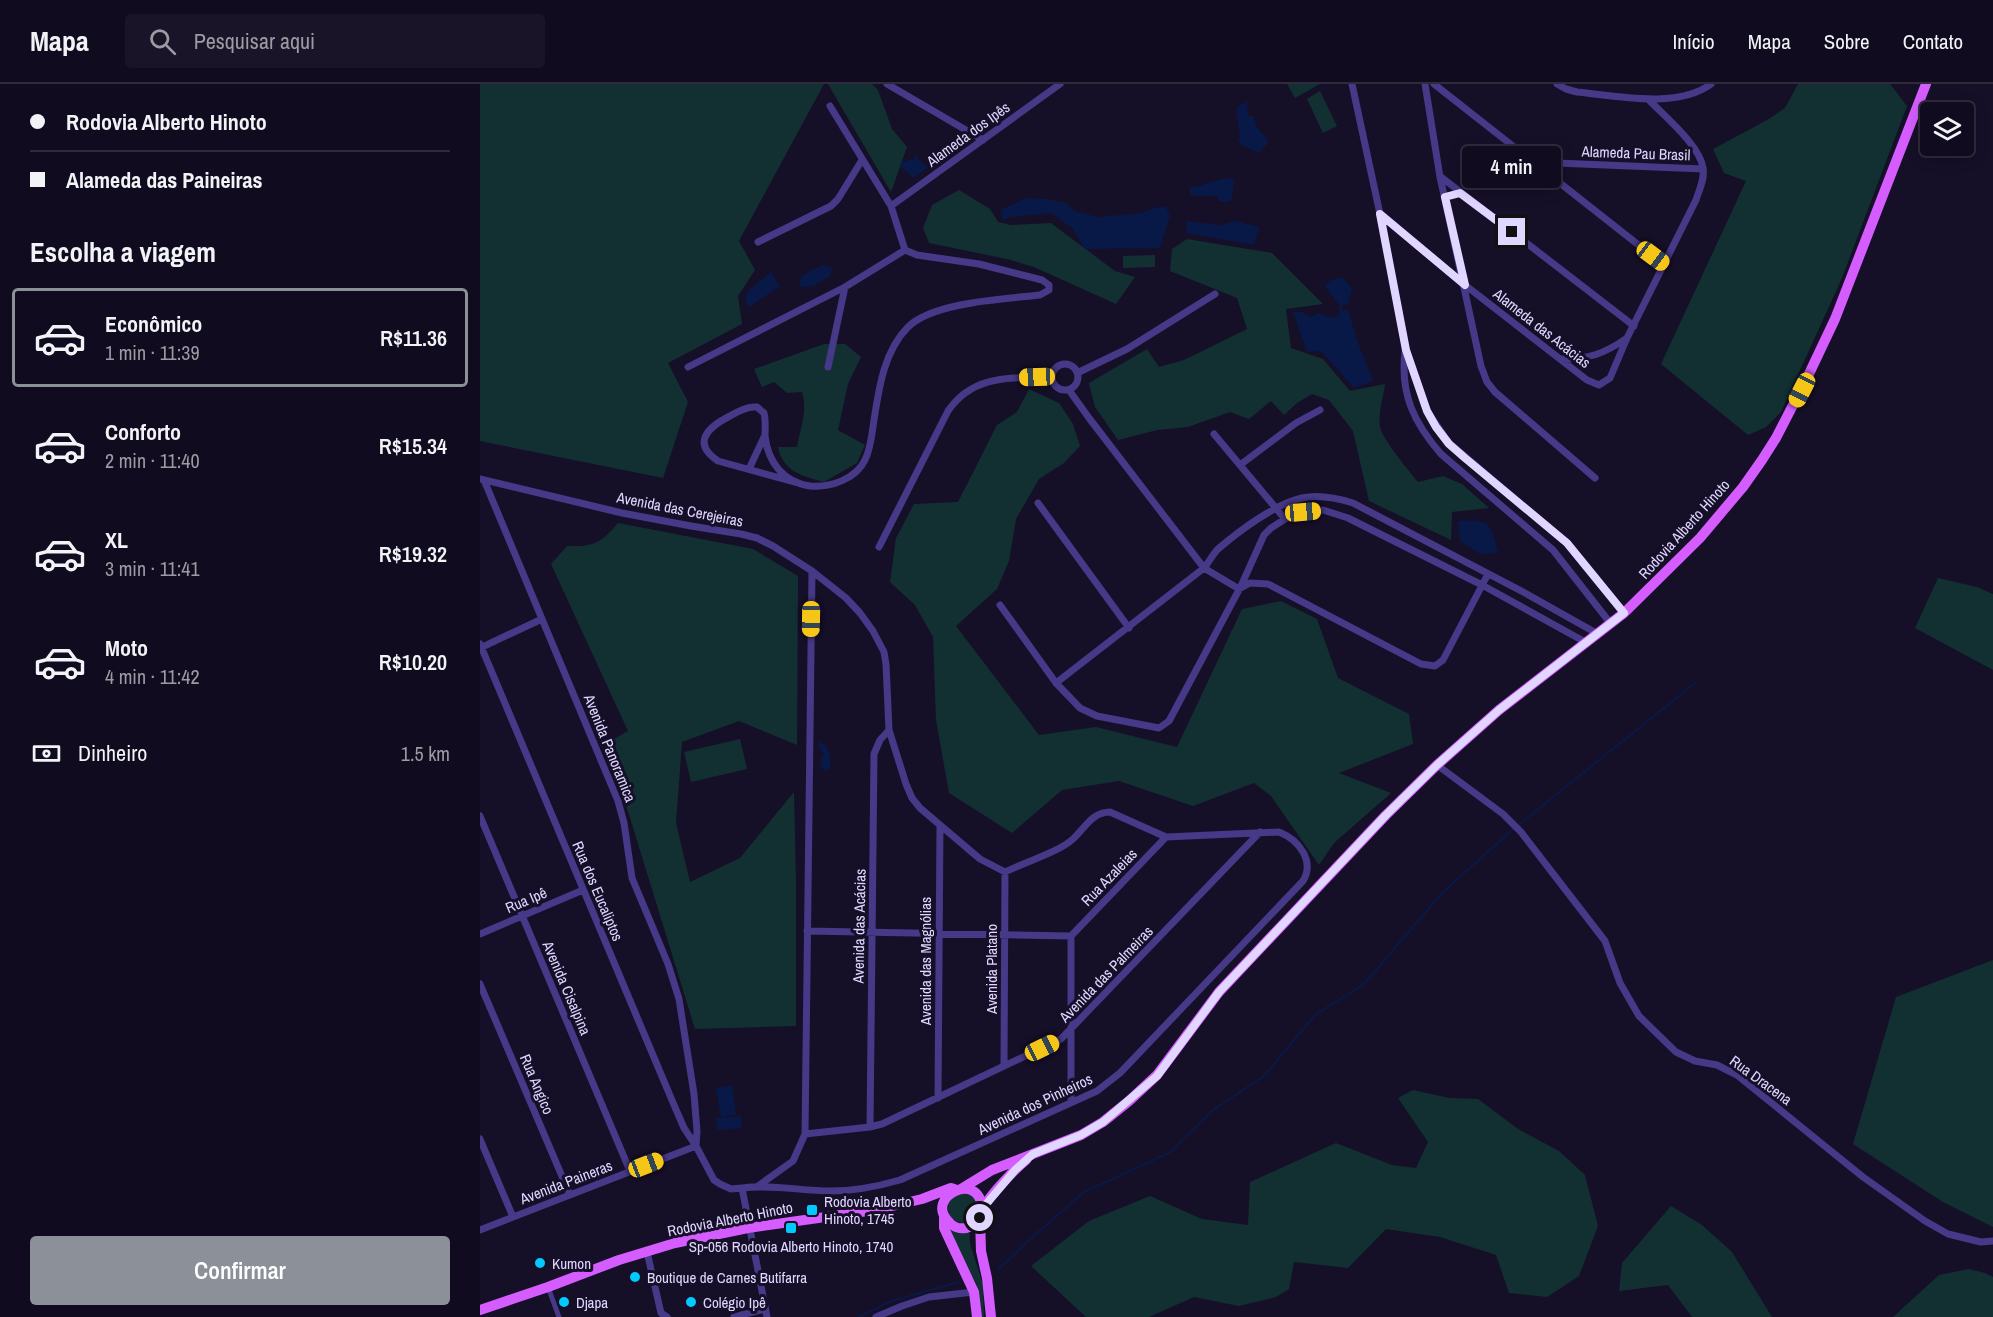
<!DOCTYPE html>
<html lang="pt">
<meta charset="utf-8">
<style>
:root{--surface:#100b1e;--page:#191427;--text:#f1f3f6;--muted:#9c9ba4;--line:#302b3c;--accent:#8c9099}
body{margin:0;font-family:"Archivo Narrow",sans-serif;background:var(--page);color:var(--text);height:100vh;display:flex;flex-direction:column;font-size:22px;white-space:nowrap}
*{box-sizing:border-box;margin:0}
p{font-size:20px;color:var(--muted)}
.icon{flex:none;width:33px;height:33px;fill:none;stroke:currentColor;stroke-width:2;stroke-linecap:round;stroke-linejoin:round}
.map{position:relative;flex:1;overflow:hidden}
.side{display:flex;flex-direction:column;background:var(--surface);width:480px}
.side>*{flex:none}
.top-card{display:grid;align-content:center;height:132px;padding:0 30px;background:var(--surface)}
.controls{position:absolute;left:1440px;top:18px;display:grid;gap:12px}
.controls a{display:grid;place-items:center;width:54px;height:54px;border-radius:6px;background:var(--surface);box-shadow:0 3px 15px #0003,0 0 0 2px var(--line);font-size:30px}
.end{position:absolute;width:27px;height:27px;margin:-14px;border:8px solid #e0d6ff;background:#111;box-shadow:0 0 0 3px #111}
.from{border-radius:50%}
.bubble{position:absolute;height:42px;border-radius:6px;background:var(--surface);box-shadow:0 3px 15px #0003,0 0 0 2px var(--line);font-size:20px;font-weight:600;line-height:42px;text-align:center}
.car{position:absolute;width:18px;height:36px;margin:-18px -9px;border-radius:8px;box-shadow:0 0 4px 2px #0007;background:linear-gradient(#f5c518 24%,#345 0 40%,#f5c518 0 76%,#345 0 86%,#f5c518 0)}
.top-card b{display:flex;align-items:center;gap:21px;height:57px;font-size:22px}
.top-card b+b{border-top:2px solid var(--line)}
.top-card i{width:15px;height:15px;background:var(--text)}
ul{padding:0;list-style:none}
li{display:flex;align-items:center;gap:18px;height:99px;margin:0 12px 9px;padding:0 18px;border:3px solid transparent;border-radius:6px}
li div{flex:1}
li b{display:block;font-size:22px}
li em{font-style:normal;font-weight:600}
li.current{border-color:var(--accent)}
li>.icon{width:54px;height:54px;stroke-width:1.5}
h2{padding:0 30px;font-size:27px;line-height:72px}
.pay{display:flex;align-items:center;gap:15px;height:66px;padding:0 30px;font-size:22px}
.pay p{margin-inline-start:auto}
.primary-button{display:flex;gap:12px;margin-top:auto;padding:12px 30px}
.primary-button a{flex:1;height:69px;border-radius:6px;background:var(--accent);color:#fff;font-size:24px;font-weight:600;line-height:69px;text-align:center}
header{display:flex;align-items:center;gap:36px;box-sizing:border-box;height:84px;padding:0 30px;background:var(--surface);border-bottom:2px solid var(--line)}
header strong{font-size:28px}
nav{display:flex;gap:33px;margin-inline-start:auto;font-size:21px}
.search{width:420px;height:54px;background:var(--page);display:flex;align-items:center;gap:15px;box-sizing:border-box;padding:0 21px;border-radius:6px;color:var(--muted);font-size:22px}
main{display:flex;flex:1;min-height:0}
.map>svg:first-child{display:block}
</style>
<header>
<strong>Mapa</strong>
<div class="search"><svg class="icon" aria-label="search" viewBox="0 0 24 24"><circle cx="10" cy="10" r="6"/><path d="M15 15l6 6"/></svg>Pesquisar aqui</div>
<nav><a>Início</a><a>Mapa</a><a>Sobre</a><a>Contato</a></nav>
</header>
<main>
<section class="side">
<div class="top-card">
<b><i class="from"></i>Rodovia Alberto Hinoto</b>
<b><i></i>Alameda das Paineiras</b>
</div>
<h2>Escolha a viagem</h2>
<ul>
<li class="current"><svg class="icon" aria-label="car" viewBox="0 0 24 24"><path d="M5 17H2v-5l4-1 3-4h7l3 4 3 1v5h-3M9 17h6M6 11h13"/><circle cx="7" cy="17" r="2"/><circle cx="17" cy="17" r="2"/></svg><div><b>Econômico</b><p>1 min · 11:39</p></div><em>R$11.36</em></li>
<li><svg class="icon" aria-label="car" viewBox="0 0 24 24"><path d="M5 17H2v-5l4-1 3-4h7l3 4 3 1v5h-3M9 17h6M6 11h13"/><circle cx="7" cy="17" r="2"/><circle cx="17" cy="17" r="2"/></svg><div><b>Conforto</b><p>2 min · 11:40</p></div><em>R$15.34</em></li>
<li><svg class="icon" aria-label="car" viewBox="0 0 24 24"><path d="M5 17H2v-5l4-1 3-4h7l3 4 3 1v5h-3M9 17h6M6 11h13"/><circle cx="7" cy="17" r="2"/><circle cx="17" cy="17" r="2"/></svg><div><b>XL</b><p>3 min · 11:41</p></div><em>R$19.32</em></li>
<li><svg class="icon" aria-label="car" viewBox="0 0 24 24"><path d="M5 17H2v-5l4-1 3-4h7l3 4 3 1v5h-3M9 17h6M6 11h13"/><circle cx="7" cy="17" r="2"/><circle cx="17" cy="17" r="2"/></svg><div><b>Moto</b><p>4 min · 11:42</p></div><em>R$10.20</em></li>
</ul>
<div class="pay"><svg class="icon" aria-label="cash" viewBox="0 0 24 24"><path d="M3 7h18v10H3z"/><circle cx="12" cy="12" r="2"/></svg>Dinheiro<p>1.5 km</p></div>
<div class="primary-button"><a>Confirmar</a></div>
</section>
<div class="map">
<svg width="1513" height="1233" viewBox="0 0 1513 1233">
<rect width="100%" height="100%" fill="#160f28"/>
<path fill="#123032" d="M0 0H344L259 157 275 186 258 212 262 240 188 279 208 318 183 394 0 357Z
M348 0H392L398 6 412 45 427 63 411 108Z
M807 0H840L815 14Z
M1318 0H1410L1427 22 1362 194 1301 328 1286 343 1268 351 1181 280 1266 97 1244 89 1233 65 1289 35 1305 24Z
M840 7 857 42 843 49 827 15Z
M479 106 510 125 518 138 531 141 571 139 635 187 655 193 636 220 554 183 527 175 449 159 443 144 452 121Z
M707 155 792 169 843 220 806 225 811 264 843 275 870 307 905 300C903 313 898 330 900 343 903 356 929 387 938 398L963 392 982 400 1009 424 972 428 971 456 889 417 873 347 849 316 832 310 817 319 804 331 791 317 769 335 750 328 708 343 677 346 638 356 615 323 609 299 667 265 679 283 704 276 767 245 757 214 690 187 692 165Z
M675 171V183L643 184V172Z
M344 260H365L381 273 368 300 358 346 385 361 377 379 344 398C323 392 303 388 298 363H317C320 344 328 328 322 308L307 309 294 298 282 303 274 285Z
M549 305 579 319 593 340 600 362 584 379 559 395 536 435 529 477 517 505 476 542 559 651 616 643 697 663 762 525 801 517 837 535 858 594 929 630 933 660 859 689 911 709 854 759 839 781 791 712 774 699 713 722 639 697 582 706 532 749 469 709 456 636 453 553 435 521 410 498 416 454 434 420 478 418 517 341 537 328Z
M138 439 273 465 318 492 317 661 259 637 202 658 196 739 210 798 260 774 314 708 316 797V942L215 945 127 659 148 647 71 480 87 462C114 463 121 459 138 439Z
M1458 494 1497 503 1513 510V586L1435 544Z
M260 655 267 685 211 698 204 668Z
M1513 876V1143L1463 1118 1373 1060 1416 913Z
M933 1006 969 1014 998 1015 1038 1045 1079 1067 1105 1091 1118 1142 1099 1192 1067 1213 1029 1209 1016 1171 960 1153 906 1145 868 1184 814 1178 809 1205 796 1213 759 1222 714 1213 669 1233H606L551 1182 609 1137 670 1112 722 1135 768 1141 770 1098 856 1059 912 1081 936 1084 948 1058 918 1014Z
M468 1124a15 15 0 1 1 30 0a15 15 0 1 1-30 0Z
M1191 1122 1222 1141 1252 1168 1292 1233H1212L1188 1201 1139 1207 1142 1179Z
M468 1145H489L490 1160 503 1200 504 1233H500L497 1201Z
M1489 1185 1505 1189 1513 1193V1233H1413L1459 1191Z"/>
<path fill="#091947" d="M767 17 768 32H773L777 43 789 58 779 69 764 62 758 57 760 52 756 24Z
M437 69 438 76 448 83 434 94 420 82 421 78 434 75Z
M745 94 754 95 752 114 749 118 739 117 737 112H716L710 111V103C723 103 720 101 730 98 735 97 739 96 745 94Z
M546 114 566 115 586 119 595 127 618 133 661 129 678 123H686L690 132 680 164 605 165 592 144 571 129 531 133 522 136 521 126Z
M707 137 740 141 756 137 779 143 774 161 706 149Z
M342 181 352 184 350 192 334 202 319 203 321 192Z
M291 188 300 202 269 223 265 215 268 207Z
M862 193 872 205 868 220 862 221 863 227 868 225 877 256 893 297 874 304 841 267 827 268 813 228H822L830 233 840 229 844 232 855 233 860 229 859 220 845 203 849 197Z
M978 437C1010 436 1011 437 1018 469L1000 470 980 457Z
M340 657C352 666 350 670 350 685L344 687 341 683V676L344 669 338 663Z
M252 1001 256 1030 241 1033 236 1004Z
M261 1032 262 1044 237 1046 236 1034Z"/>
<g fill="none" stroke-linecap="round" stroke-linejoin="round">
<path stroke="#091947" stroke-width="2" d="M519 1185 548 1157 604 1108 689 1069 733 1026 784 992 835 931 884 900 962 809 1031 747 1215 599
M379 1233 409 1218 478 1198"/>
<path stroke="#453988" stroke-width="5" d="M68 1203 79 1233"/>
<path stroke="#453988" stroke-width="7" d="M407 0 503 56
M872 0 900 130 926 266 947 327 969 359 1087 459 1144 529
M945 0 960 93 1001 282 1007 298 1015 308 1115 394
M954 0 1184 181
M1077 0 1086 5 1097 8C1136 12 1198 25 1231 0
M1052 78 1223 85
M961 93 1154 242
M411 122 580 0
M900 130 985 201 1107 296 1119 301 1130 294 1147 254 1216 116C1219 106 1225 95 1223 84 1220 61 1184 32 1168 15
M278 158 351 122 358 115 382 76
M925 268C920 310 934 339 961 370L1073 466 1131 540
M1081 275C1109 275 1124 270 1147 254
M572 293a13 13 0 1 1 26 0a13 13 0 1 1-26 0Z
M208 283 365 203 425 166 411 122 350 22
M348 283 365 203
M597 289 647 265 735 210
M589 306 609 334 724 484 759 505 770 499 788 500 941 580 955 582 963 576 1008 490
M734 350 805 435
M760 381 816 339 840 326
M269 385 285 351
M0 395 142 429 211 442 261 450 277 454 293 462 332 487 366 514 380 529 393 547 404 568 406 580 409 646 426 700 432 714 440 724 500 775 525 788C543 779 579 768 593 755 605 744 612 728 630 728L686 753 799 748C819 756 835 777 823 797L640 989 617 1007 420 1096C399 1102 373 1107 351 1107 321 1107 292 1100 262 1104L287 1233
M4 396 138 717 144 739 152 794 188 880 199 915 214 1010 217 1047 216 1062 234 1096 240 1100 251 1105 262 1104
M318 399 238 377C211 359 228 343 250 332 258 327 267 322 277 323L284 329C286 337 285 344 285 352 288 378 303 398 330 402 350 404 376 395 385 376 391 364 392 349 394 336 399 304 404 267 428 243 453 218 525 215 560 211L569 206V201L562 196 499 180 437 171 425 166
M558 419 649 544
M399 463 468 327C493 290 532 294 572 293
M520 521 576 599 600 624 617 632 679 644 689 637 761 502 784 451 791 444 805 435 823 428 843 426 868 434 1002 501 1107 559
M0 560 194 1021 204 1044 216 1062 0 1146
M0 564 62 535
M576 599 724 484C729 478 733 470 738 465 759 447 795 420 822 414 839 410 857 414 873 419L1045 509 1118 550
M957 681 1023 730 1041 748 1125 857 1140 899 1159 932 1196 968 1215 977 1237 981 1257 991 1383 1093 1445 1137 1468 1150 1501 1158 1513 1157
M0 732 150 1087
M327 847 591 852
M0 850 103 806
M591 852V1018
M591 852 686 753
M0 900 90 1111
M524 982 525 788
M458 1014 460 742
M390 1043 394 670 400 656 409 646
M325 1050 390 1043 402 1040 581 955 780 748
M0 1055 33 1133
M278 1102 313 1077 325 1050 332 487
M167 1168 181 1229 187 1233
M254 1233 285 1225
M396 1233 422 1222 449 1213 494 1208"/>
<path stroke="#d55dff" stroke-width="10" d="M481 1105 512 1086 601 1051 623 1038 649 1017 677 991 739 908 906 731 957 681 1019 626 1144 529 1220 454 1263 403 1282 376 1296 354 1328 292 1355 235 1446 0
M502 1125C500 1085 443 1113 469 1138 473 1143 480 1145 486 1144 491 1143 495 1141 498 1137 501 1133 501 1128 503 1124 511 1110 533 1087 546 1076
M464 1132V1144L494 1208 497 1233
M500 1134 501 1167 507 1194 511 1233
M0 1226 68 1203 139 1176 195 1159 268 1144 395 1126 442 1115 471 1104 477 1106"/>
</g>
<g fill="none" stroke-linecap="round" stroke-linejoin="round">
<path stroke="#e0d6ff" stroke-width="8" d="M500 1134 502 1125 535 1086 553 1070 601 1051 623 1038 677 992 739 908 906 731 957 681 1019 626 1144 529 1087 459 985 374 969 360 956 343 947 327 926 266 900 130 985 201 965 113 980 109 1032 148"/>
</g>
<g fill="#02c9ff" stroke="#160f28" stroke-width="2">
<rect x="326" y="1120" width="12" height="12" rx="3"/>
<rect x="305" y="1138" width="12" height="12" rx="3"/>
<circle cx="60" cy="1179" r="6"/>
<circle cx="155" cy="1193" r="6"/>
<circle cx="84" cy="1218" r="6"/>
<circle cx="211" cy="1218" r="6"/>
</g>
<g text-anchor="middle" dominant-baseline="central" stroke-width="6" stroke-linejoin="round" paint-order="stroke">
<g font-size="15" fill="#e0d6ff" stroke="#160f28">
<text transform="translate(488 50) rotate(-36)">Alameda dos Ipês</text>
<text transform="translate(1156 69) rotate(2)">Alameda Pau Brasil</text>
<text transform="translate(1062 244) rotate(38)">Alameda das Acácias</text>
<text transform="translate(200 425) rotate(11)">Avenida das Cerejeiras</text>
<text transform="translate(1204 445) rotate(-48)">Rodovia Alberto Hinoto</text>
<text transform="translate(130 664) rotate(68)">Avenida Panoramica</text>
<text transform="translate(629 793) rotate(-46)">Rua Azaleias</text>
<text transform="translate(118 807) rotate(67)">Rua dos Eucaliptos</text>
<text transform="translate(46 816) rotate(-23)">Rua Ipê</text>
<text transform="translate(379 842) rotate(-89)">Avenida das Acácias</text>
<text transform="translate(445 877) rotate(-90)">Avenida das Magnólias</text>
<text transform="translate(511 885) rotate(-90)">Avenida Platano</text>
<text transform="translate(626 890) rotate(-46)">Avenida das Palmeiras</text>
<text transform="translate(87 904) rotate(67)">Avenida Cisalpina</text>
<text transform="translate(1281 996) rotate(36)">Rua Dracena</text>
<text transform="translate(57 1000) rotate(67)">Rua Angico</text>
<text transform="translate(555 1020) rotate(-25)">Avenida dos Pinheiros</text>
<text transform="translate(86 1098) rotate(-21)">Avenida Paineras</text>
<text transform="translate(250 1135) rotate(-11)">Rodovia Alberto Hinoto</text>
</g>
<g font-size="15" fill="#e0d6ff" stroke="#160f28" text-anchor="start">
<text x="344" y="1117">Rodovia Alberto<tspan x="344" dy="17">Hinoto, 1745</tspan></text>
<text x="311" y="1162" text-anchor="middle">Sp-056 Rodovia Alberto Hinoto, 1740</text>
<text x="72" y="1179">Kumon</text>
<text x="167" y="1193">Boutique de Carnes Butifarra</text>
<text x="96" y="1218">Djapa</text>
<text x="223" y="1218">Colégio Ipê</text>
</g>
</g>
</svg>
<div class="controls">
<a><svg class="icon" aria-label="layers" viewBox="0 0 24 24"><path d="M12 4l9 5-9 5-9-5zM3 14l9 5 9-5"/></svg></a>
</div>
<i class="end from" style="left:500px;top:1134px"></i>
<i class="end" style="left:1032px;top:148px"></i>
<div class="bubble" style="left:982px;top:62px;width:99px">4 min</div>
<i class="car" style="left:1173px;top:172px;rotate:127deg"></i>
<i class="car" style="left:557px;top:293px;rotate:268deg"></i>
<i class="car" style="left:1322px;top:306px;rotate:207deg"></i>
<i class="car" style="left:823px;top:428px;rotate:85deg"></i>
<i class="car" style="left:331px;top:535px;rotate:181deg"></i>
<i class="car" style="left:562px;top:964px;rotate:64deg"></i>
<i class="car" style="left:166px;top:1081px;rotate:69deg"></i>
</div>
</main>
